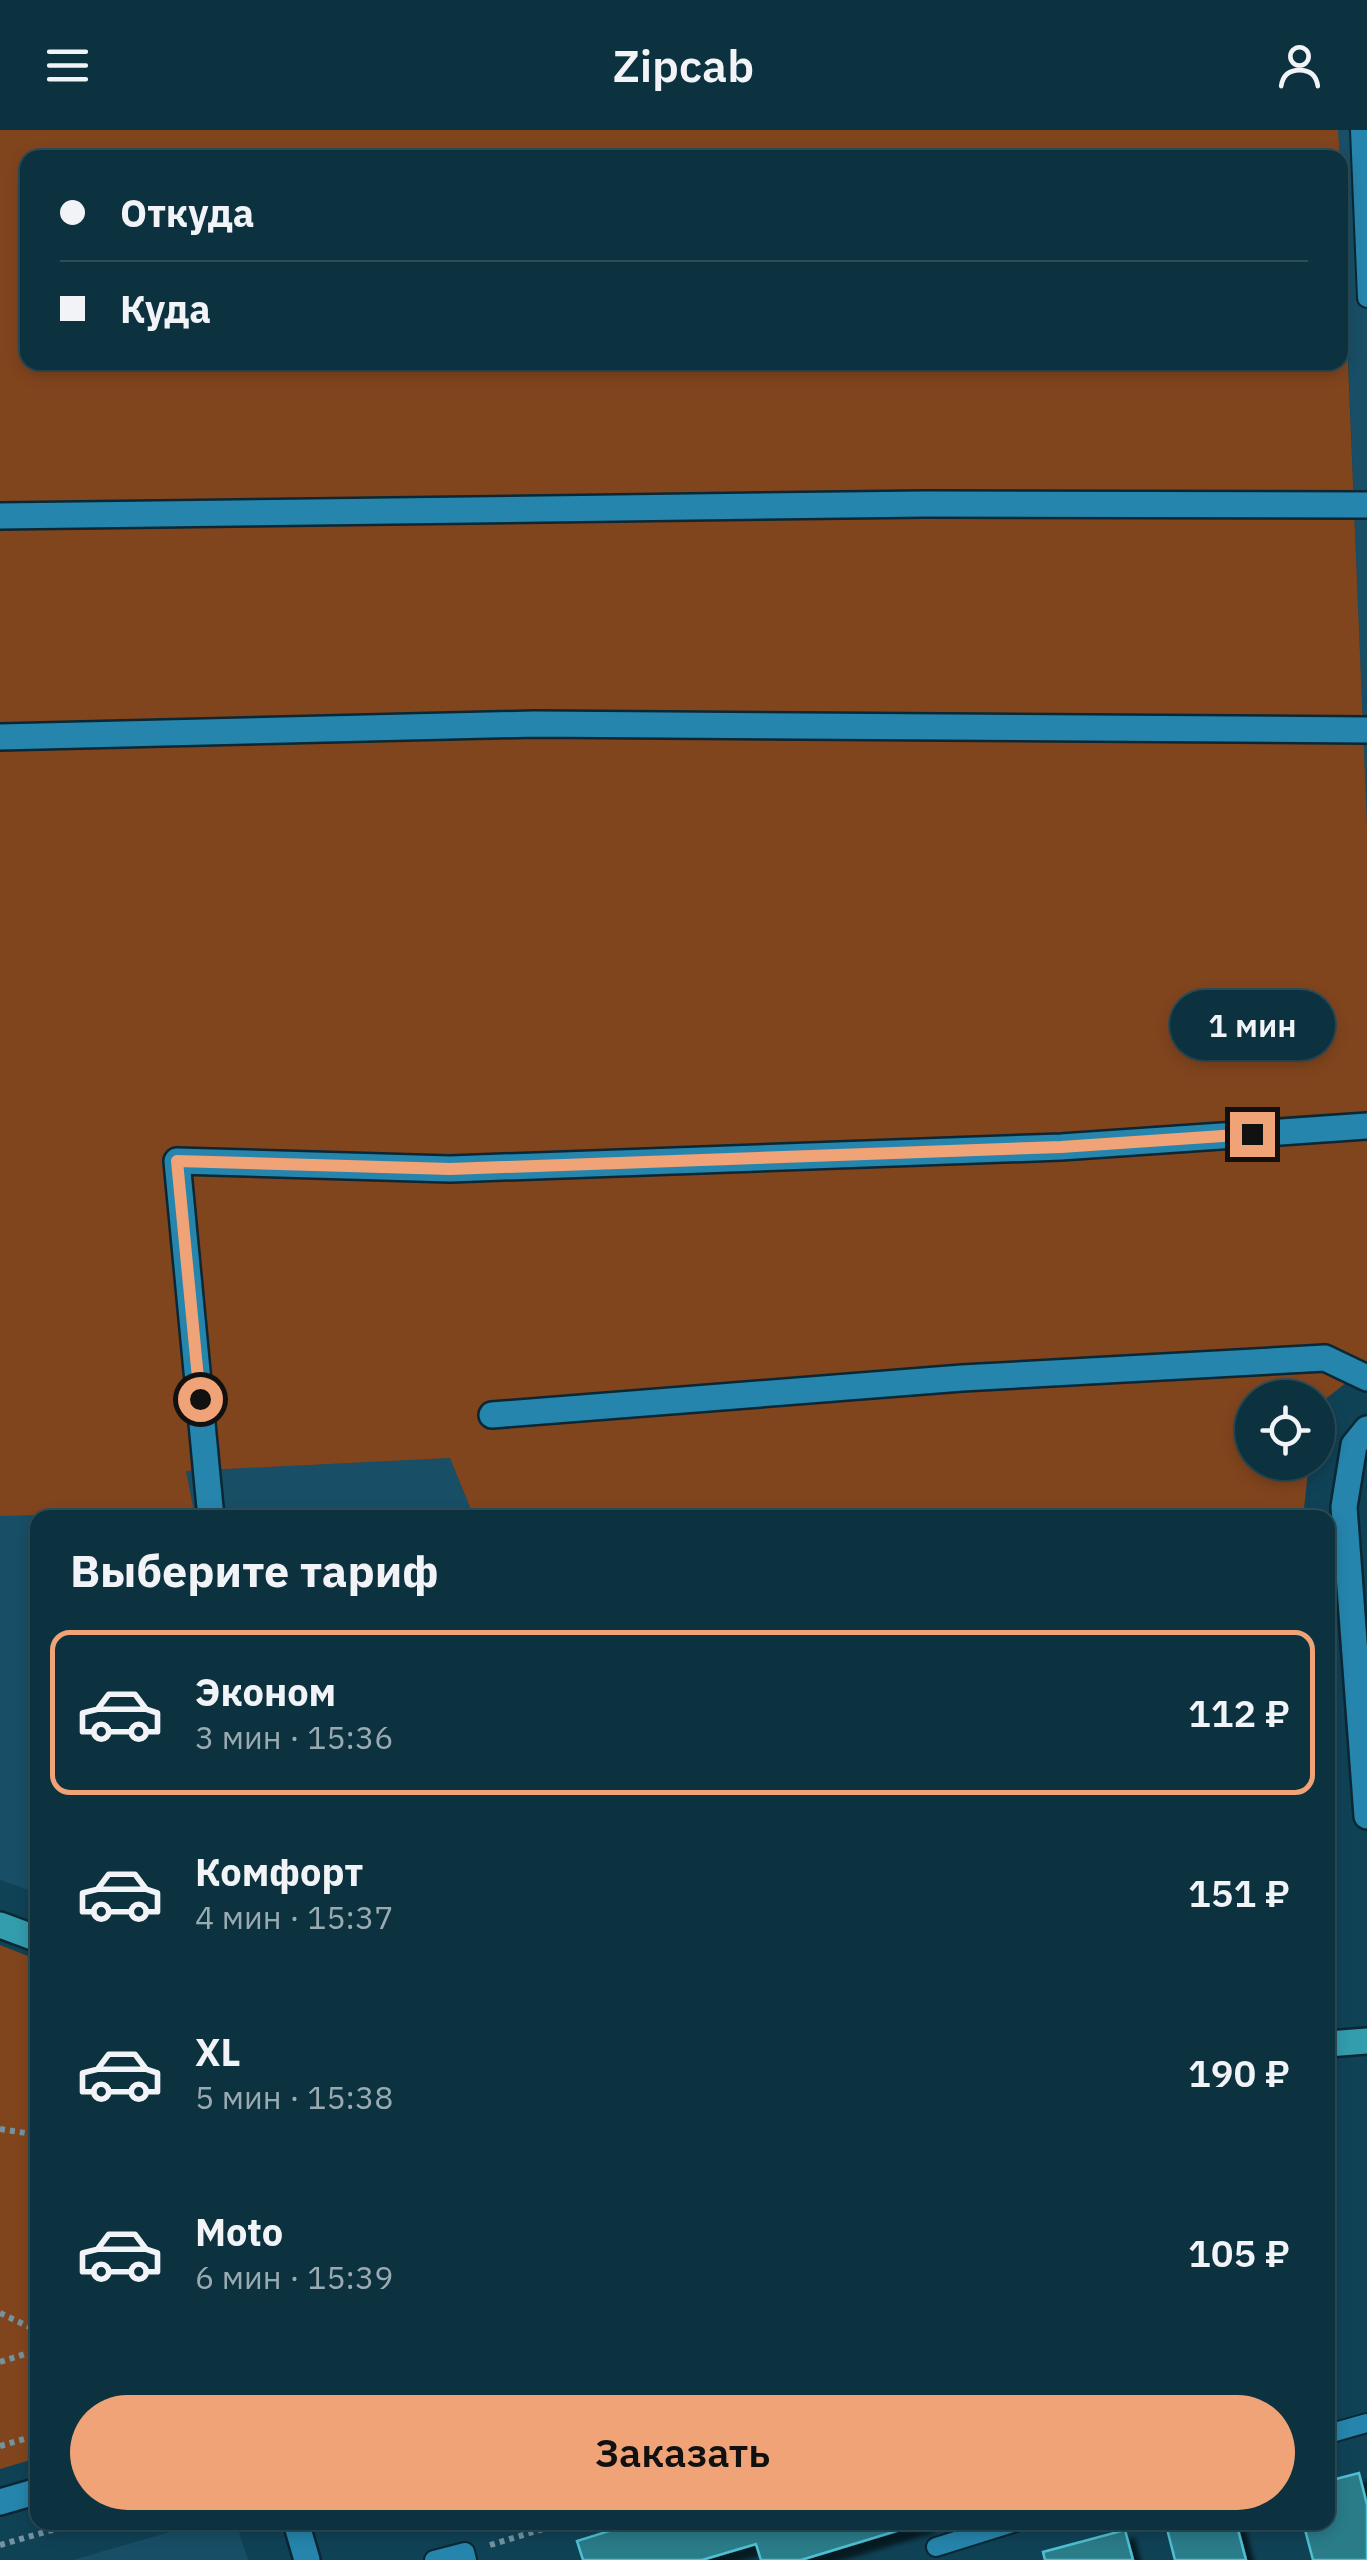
<!DOCTYPE html>
<html lang="ru">
<meta charset="utf-8">
<style>
:root{--surface:#0c3240;--page:#1a3e4b;--text:#f1f3f6;--muted:#9aaab1;--line:#2c4d59;--accent:#efa377}
body{margin:0;font-family:"IBM Plex Sans",sans-serif;background:var(--page);color:var(--text);height:100vh;display:flex;flex-direction:column;font-size:38px;white-space:nowrap}
*{box-sizing:border-box;margin:0}
p{font-size:32px;color:var(--muted)}
.icon{flex:none;width:55px;height:55px;fill:none;stroke:currentColor;stroke-width:2;stroke-linecap:round;stroke-linejoin:round}
.map{position:relative;flex:1;overflow:hidden}
.side{position:absolute;left:30px;top:1380px;width:1305px;height:1020px;display:flex;flex-direction:column;background:var(--surface);border-radius:20px;box-shadow:0 5px 15px #0003,0 0 0 2px var(--line)}
.side>*{flex:none}
.banner{position:absolute;left:20px;top:20px;width:1328px;height:220px;border-radius:20px;box-shadow:0 5px 15px #0003,0 0 0 2px var(--line);display:grid;align-content:center;height:220px;padding:0 40px;background:var(--surface)}
.buttons{position:absolute;left:1235px;top:1250px;display:grid;gap:20px}
.buttons a{display:grid;place-items:center;width:100px;height:100px;border-radius:50%;background:var(--surface);box-shadow:0 5px 15px #0003,0 0 0 2px var(--line);font-size:50px}
.end{position:absolute;width:45px;height:45px;margin:-22px;border:12px solid #efa377;background:#111;box-shadow:0 0 0 5px #111}
.from{border-radius:50%}
.bubble{position:absolute;height:70px;border-radius:35px;background:var(--surface);box-shadow:0 5px 15px #0003,0 0 0 2px var(--line);font-size:32px;font-weight:600;line-height:70px;text-align:center}
.banner b{display:flex;align-items:center;gap:35px;height:95px;font-size:38px}
.banner b+b{border-top:2px solid var(--line)}
.banner i{width:25px;height:25px;background:var(--text)}
ul{padding:0;list-style:none}
li{display:flex;align-items:center;gap:30px;height:165px;margin:0 20px 15px;padding:0 20px;border:5px solid transparent;border-radius:20px}
li div{flex:1}
li b{display:block;font-size:38px}
li em{font-style:normal;font-weight:600}
li.on{border-color:var(--accent)}
li>.icon{width:90px;height:90px;stroke-width:1.5}
h2{padding:0 40px;font-size:45px;line-height:120px}
.primary-button{display:flex;gap:20px;margin-top:auto;padding:20px 40px}
.primary-button a{flex:1;height:115px;border-radius:60px;background:var(--accent);color:#111;font-size:40px;font-weight:600;line-height:115px;text-align:center}
header{display:flex;justify-content:space-between;align-items:center;height:130px;padding:0 40px;background:var(--surface);font-size:45px;font-weight:600}
.map>svg:first-child{display:block}
</style>
<header><svg class="icon" aria-label="menu" viewBox="0 0 24 24"><path d="M4 6h16M4 12h16M4 18h16"/></svg>Zipcab<svg class="icon" aria-label="person" viewBox="0 0 24 24"><circle cx="12" cy="8" r="4"/><path d="M4 21q1-7 8-7t8 7"/></svg></header>
<div class="map">
<svg width="1367" height="2430" viewBox="0 0 1367 2430">
<defs>
<filter id="shadow"><feDropShadow dx="9" dy="9" stdDeviation="2.5" flood-color="#0009"/></filter>
</defs>
<rect width="100%" height="100%" fill="#104256"/>
<path fill="#184f66" d="M1338 0H1367V694L1340 28Z
M450 1328 474 1387 38 1388 37 1763 0 1750V1386L193 1382 186 1341Z
M204 2392 236 2393 248 2430H73Z"/>
<path fill="#81451e" d="M0 0H1338L1340 28H28V232H1340V39L1367 694V1236L1318 1275V1268H1252V1332L1309 1333 1303 1387H1182L1181 1379 1005 1388 474 1387 450 1328 186 1341 194 1382 0 1386Z
M0 1815 38 1830 37 2328 0 2339Z"/>
<path fill="#297b89" stroke="#50c0d3" stroke-width="2.5" filter="url(#shadow)" d="M1359 2343 1367 2375V2430H1313L1303 2392H1328V2351Z
M638 2392H926L801 2430H761L756 2414 702 2430H583L577 2411Z
M1177 2392H1236L1246 2430H1175L1166 2395Z
M1125 2400 1133 2430H1045L1043 2422Z"/>
<g fill="none" stroke-linecap="round" stroke-linejoin="round">
<g stroke="#0a2733" stroke-width="22">
<path id="lane" d="M1360 0 1367 168
M1328 2304 1367 2293
M936 2417 1016 2392
M434 2430 465 2422 467 2430"/>
</g>
<g stroke="#0a2733" stroke-width="30">
<path id="street" d="M0 386 925 374 1367 375
M0 607 534 594 1367 600
M492 1285 962 1248 1325 1228 1367 1248
M1367 1299 1354 1315 1344 1377 1367 1686
M211 1388 177 1031 450 1039 1061 1017 1367 996
M0 2372 38 2361
M296 2392 307 2430"/>
</g>
<g stroke="#0a2733" stroke-width="30">
<path id="secondary" d="M0 1795 38 1809
M1328 1914 1367 1911"/>
</g>
<path stroke="#7493a0" stroke-width="6" stroke-dasharray="5 5" stroke-linecap="butt" d="M0 1999 38 2005
M0 2183 38 2201
M0 2232 38 2220
M0 2316 38 2305
M0 2415 80 2392
M490 2415 566 2392"/>
<use href="#lane" stroke="#2685ac" stroke-width="18"/>
<use href="#street" stroke="#2685ac" stroke-width="25"/>
<use href="#secondary" stroke="#339cad" stroke-width="25"/>
</g>
<g fill="none" stroke-linecap="round" stroke-linejoin="round">
<path stroke="#efa377" stroke-width="12" d="M200 1269 177 1031 450 1039 1061 1017 1252 1004"/>
</g>
</svg>
<div class="buttons">
<a><svg class="icon" aria-label="locate" viewBox="0 0 24 24"><circle cx="12" cy="12" r="6"/><path d="M12 2v4M12 18v4M2 12h4M18 12h4"/></svg></a>
</div>
<i class="end from" style="left:200px;top:1269px"></i>
<i class="end" style="left:1252px;top:1004px"></i>
<div class="bubble" style="left:1170px;top:860px;width:165px">1 мин</div>
<div class="banner">
<b><i class="from"></i>Откуда</b>
<b><i></i>Куда</b>
</div>
<section class="side">
<h2>Выберите тариф</h2>
<ul>
<li class="on"><svg class="icon" aria-label="car" viewBox="0 0 24 24"><path d="M5 17H2v-5l4-1 3-4h7l3 4 3 1v5h-3M9 17h6M6 11h13"/><circle cx="7" cy="17" r="2"/><circle cx="17" cy="17" r="2"/></svg><div><b>Эконом</b><p>3 мин · 15:36</p></div><em>112 ₽</em></li>
<li><svg class="icon" aria-label="car" viewBox="0 0 24 24"><path d="M5 17H2v-5l4-1 3-4h7l3 4 3 1v5h-3M9 17h6M6 11h13"/><circle cx="7" cy="17" r="2"/><circle cx="17" cy="17" r="2"/></svg><div><b>Комфорт</b><p>4 мин · 15:37</p></div><em>151 ₽</em></li>
<li><svg class="icon" aria-label="car" viewBox="0 0 24 24"><path d="M5 17H2v-5l4-1 3-4h7l3 4 3 1v5h-3M9 17h6M6 11h13"/><circle cx="7" cy="17" r="2"/><circle cx="17" cy="17" r="2"/></svg><div><b>XL</b><p>5 мин · 15:38</p></div><em>190 ₽</em></li>
<li><svg class="icon" aria-label="car" viewBox="0 0 24 24"><path d="M5 17H2v-5l4-1 3-4h7l3 4 3 1v5h-3M9 17h6M6 11h13"/><circle cx="7" cy="17" r="2"/><circle cx="17" cy="17" r="2"/></svg><div><b>Moto</b><p>6 мин · 15:39</p></div><em>105 ₽</em></li>
</ul>
<div class="primary-button"><a>Заказать</a></div>
</section>
</div>
